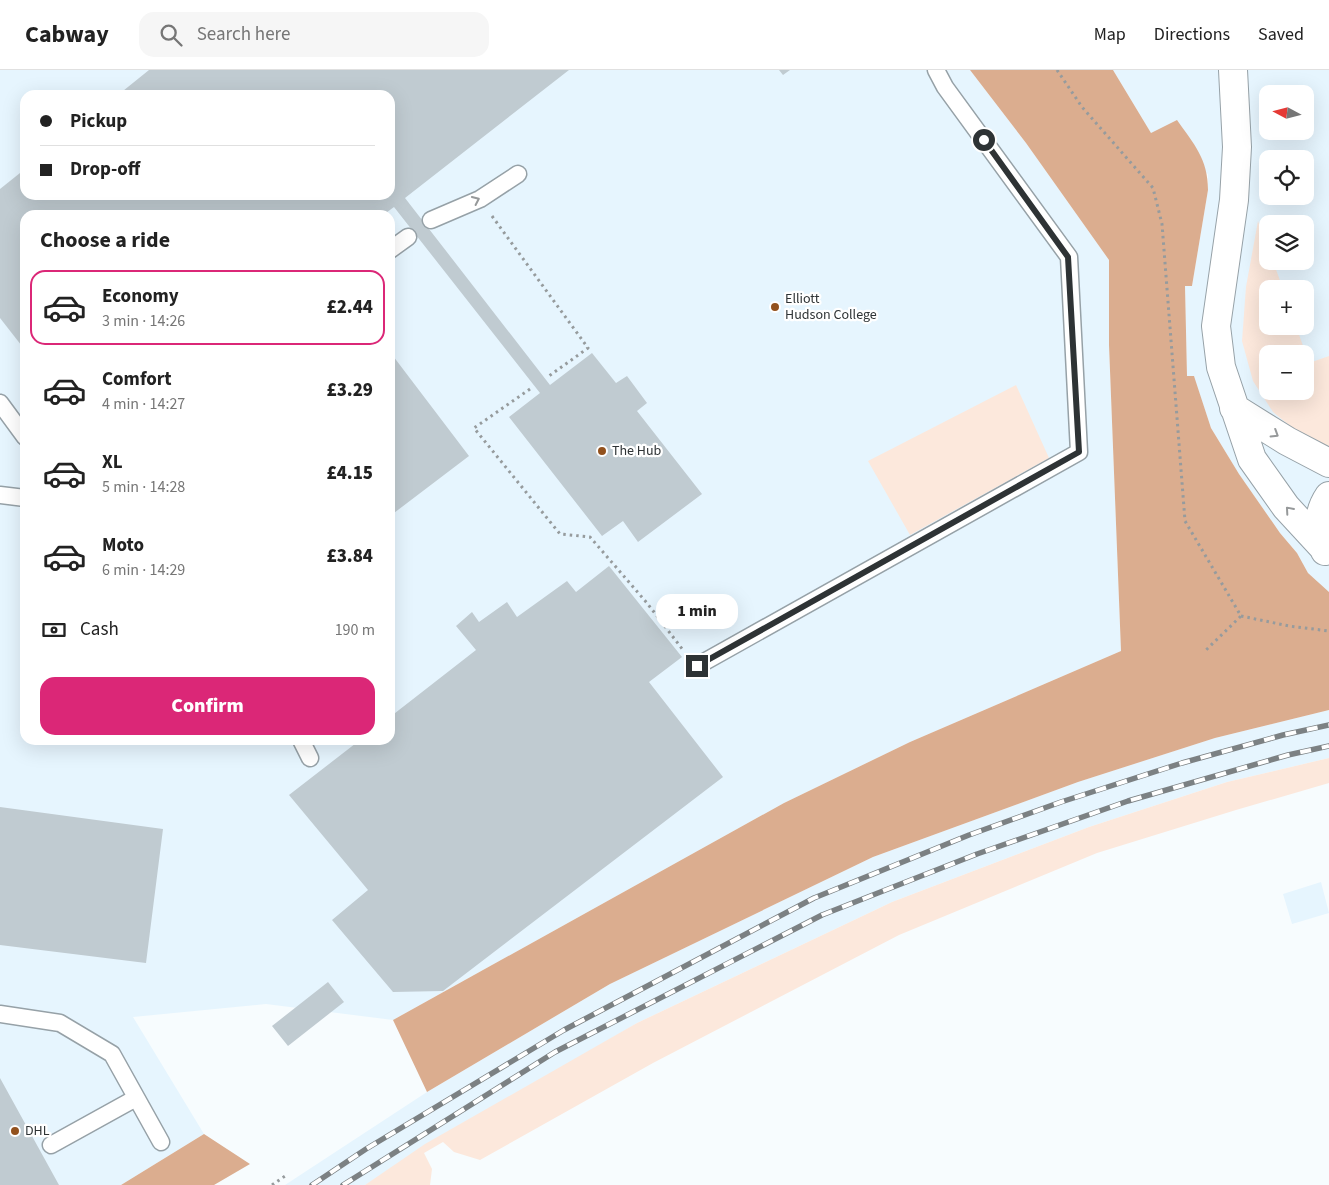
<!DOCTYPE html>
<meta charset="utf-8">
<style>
:root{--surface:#fff;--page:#f6f6f6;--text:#222;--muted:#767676;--line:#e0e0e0;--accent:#db2777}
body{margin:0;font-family:"Source Sans 3",sans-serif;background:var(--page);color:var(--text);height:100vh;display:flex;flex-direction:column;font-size:19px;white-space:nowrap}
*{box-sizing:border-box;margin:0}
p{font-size:16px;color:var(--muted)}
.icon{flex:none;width:28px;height:28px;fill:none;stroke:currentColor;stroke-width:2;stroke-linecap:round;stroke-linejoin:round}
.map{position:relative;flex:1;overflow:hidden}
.sheet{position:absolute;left:20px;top:140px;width:375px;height:535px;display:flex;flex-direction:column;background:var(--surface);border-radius:15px;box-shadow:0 5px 20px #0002}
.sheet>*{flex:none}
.guide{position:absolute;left:20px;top:20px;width:375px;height:110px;border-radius:15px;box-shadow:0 5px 20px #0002;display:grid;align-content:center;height:110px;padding:0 20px;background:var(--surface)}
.needle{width:32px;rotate:277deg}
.fabs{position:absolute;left:1259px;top:15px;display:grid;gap:10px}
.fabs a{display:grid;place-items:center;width:55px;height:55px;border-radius:10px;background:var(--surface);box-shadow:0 5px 20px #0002;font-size:25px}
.end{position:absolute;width:22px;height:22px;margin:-11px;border:6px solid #2e3335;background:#fff;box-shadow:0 0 0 2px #fff}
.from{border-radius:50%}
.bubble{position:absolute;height:35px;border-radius:15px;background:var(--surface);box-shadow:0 5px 20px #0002;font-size:16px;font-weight:800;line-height:35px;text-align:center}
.guide b{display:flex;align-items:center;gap:18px;height:48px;font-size:19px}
.guide b+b{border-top:1px solid var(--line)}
.guide i{width:12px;height:12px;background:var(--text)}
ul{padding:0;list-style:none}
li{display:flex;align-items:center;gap:15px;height:75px;margin:0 10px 8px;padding:0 10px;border:2px solid transparent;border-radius:15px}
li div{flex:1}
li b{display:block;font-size:19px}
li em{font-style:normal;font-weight:800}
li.on{border-color:var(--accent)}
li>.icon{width:45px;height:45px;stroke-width:1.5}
h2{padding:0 20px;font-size:22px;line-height:60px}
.pay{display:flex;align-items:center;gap:12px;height:55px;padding:0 20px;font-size:19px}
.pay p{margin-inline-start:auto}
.primary-button{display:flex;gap:10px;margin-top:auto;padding:10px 20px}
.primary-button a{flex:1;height:58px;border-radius:15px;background:var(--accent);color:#fff;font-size:20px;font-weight:800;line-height:58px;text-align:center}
header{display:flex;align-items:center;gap:30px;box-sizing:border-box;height:70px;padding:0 25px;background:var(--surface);border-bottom:1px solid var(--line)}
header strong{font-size:24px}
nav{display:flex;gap:28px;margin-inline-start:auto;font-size:18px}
.search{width:350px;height:45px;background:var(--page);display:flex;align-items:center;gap:12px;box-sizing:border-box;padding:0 18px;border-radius:15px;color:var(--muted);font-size:19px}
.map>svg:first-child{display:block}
</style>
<header>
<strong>Cabway</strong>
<div class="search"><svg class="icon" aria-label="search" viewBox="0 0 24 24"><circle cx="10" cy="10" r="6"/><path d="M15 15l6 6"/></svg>Search here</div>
<nav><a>Map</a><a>Directions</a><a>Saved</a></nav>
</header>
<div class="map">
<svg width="1329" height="1115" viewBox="0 0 1329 1115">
<rect width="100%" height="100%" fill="#f7fcfe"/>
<path fill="#e6f5fe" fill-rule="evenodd" d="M0 0H970L1026 73 1109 190V275L1121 581 910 672 784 733 393 950 266 934 133 947 204 1064 121 1115H0ZM25 25H390V125H25ZM25 145H390V670H25Z
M1113 0H1329V522L1308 503 1297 483 1280 463 1239 404 1211 358 1194 307 1187 306 1185 215 1192 216 1208 120V104L1151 63ZM1268 24H1305V61H1268ZM1268 89H1305V126H1268ZM1268 154H1305V191H1268ZM1268 219H1305V256H1268ZM1268 284H1305V321H1268Z
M1329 640V688L1227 712 1089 757 892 832 637 953 365 1115H285L427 1022 610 914 873 787 1078 712 1215 668Z
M1321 812 1329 843 1292 854 1283 824Z"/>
<path fill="#fce8dc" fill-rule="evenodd" d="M1258 151 1267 177 1268 191H1273L1283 219H1268V256H1296L1309 293 1329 286V377L1301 365 1273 342 1253 311 1242 271 1246 217ZM1268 284H1305V321H1268Z
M1016 315 1049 388 910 465 868 391Z
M1329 688V713L1236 740 1097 783 899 865 653 993 480 1090 454 1082 443 1072 424 1083 432 1099 430 1115H365L425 1074 637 953 892 832 1089 757 1227 712Z"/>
<path fill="#dbad8f" d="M970 0H1113L1151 63 1177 50C1194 74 1208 89 1208 120L1192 216H1185L1187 306H1194L1211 358 1239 404 1280 463 1297 483 1308 503 1329 522V640L1215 668 1078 712 873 787 610 914 427 1022 393 950 784 733 910 672 1121 581 1109 275V190L1026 73Z
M204 1064 250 1094 214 1115H121Z"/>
<path fill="#c0cbd1" d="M149 0H569L405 128 550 315 592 283 616 313 627 306 647 333 637 341 702 424 638 472 623 451 602 466 509 347 540 323 394 137 383 145H25V280L0 248V119L25 99V125H390V25H118Z
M779 0H790L783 5Z
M390 282 469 386 390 446Z
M609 496 682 587 649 612 723 707 443 921 393 922 332 850 368 820 289 725 360 670H390V647L476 580 456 556 472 542 479 552 507 532 517 547 567 511 576 522Z
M0 737 163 759 146 893 0 875Z
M328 912 344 932 288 976 272 956Z
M0 1008 59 1115H0Z"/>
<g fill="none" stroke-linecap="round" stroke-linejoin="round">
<g stroke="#96a1a7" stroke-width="19">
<path id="service" d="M431 150 480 129 518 104
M390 180 408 167
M0 333 25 367
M0 425 25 428
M697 596 1079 382 1069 187 945 17 936 0
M301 670 310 688
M0 944 60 953 112 984 161 1072
M51 1075 136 1028"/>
</g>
<g stroke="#96a1a7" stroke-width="30">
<path id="minor" d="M1233 0 1237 77 1234 130 1216 256 1221 297 1252 389 1286 437 1322 476
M1234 338 1287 371 1329 393
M1325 481C1316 464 1318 442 1329 426"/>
</g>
<path stroke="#969b9d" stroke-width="3" stroke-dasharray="2.5 4" stroke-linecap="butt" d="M1057 0 1082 37 1153 118 1162 154 1185 451 1241 546 1205 581
M492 146 588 278 549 306
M530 319 474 358 560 464 590 467 647 533 683 580
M1241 546 1289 556 1329 561
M272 1115 288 1104"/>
<use href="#service" stroke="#fff" stroke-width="16"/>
<use href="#minor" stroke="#fff" stroke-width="28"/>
<g stroke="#7c8183" stroke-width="5.5">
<path id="rail" d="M312 1115 366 1079 564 960 814 828 969 765 1061 732 1182 693 1283 665 1329 655
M343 1115 555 982 822 845 977 784 1128 731 1288 685 1329 676"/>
</g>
<use href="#rail" stroke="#fff" stroke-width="4" stroke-dasharray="11" stroke-linecap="butt"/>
</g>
<defs><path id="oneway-chevron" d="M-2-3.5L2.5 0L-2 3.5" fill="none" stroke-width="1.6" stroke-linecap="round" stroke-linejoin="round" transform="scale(1.25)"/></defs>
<g stroke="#96999a">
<use href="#oneway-chevron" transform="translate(476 130) rotate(-25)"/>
<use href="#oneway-chevron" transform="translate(1275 364) rotate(32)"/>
<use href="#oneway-chevron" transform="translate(1289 440) rotate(-131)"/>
</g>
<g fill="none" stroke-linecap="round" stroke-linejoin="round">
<path stroke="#2e3335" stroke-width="6" d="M697 596 1079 382 1068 187 984 70"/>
</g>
<g fill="#92511d" stroke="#fff" stroke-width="2">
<circle cx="775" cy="237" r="5"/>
<circle cx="602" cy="381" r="5"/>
<circle cx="15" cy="1061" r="5"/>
</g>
<g text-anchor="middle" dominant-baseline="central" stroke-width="4.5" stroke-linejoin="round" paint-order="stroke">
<g font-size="14" fill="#2e3335" stroke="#fff" text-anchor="start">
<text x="785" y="229">Elliott<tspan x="785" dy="16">Hudson College</tspan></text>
<text x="612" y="381">The Hub</text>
<text x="25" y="1061">DHL</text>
</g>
</g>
</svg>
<div class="fabs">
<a><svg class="needle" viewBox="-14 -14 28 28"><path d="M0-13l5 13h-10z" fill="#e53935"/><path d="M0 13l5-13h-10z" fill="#767676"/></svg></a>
<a><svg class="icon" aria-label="locate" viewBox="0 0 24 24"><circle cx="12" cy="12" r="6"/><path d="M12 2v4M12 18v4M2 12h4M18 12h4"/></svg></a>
<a><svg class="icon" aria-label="layers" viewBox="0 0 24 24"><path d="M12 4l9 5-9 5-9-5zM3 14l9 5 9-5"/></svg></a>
<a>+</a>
<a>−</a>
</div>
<i class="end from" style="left:984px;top:70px"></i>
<i class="end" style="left:697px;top:596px"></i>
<div class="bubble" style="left:656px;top:524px;width:82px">1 min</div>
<div class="guide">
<b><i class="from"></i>Pickup</b>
<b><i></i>Drop-off</b>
</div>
<section class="sheet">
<h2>Choose a ride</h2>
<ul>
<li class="on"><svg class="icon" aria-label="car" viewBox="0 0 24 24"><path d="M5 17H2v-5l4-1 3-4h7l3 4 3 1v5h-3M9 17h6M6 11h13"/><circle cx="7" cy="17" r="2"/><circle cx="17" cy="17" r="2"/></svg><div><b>Economy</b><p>3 min · 14:26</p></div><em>£2.44</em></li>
<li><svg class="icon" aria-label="car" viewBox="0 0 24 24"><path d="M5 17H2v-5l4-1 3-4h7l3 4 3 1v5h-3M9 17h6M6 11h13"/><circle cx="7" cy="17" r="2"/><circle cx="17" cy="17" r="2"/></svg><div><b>Comfort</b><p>4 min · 14:27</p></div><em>£3.29</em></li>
<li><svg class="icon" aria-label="car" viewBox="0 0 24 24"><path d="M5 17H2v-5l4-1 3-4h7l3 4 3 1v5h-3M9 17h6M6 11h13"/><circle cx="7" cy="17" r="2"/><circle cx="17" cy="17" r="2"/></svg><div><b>XL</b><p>5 min · 14:28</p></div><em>£4.15</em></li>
<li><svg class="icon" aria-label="car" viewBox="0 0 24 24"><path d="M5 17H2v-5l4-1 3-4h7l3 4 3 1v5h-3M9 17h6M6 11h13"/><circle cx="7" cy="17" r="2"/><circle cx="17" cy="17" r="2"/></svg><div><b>Moto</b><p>6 min · 14:29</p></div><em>£3.84</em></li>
</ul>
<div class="pay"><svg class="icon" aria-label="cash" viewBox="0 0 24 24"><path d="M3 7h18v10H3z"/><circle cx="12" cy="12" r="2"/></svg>Cash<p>190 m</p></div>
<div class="primary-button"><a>Confirm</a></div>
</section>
</div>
